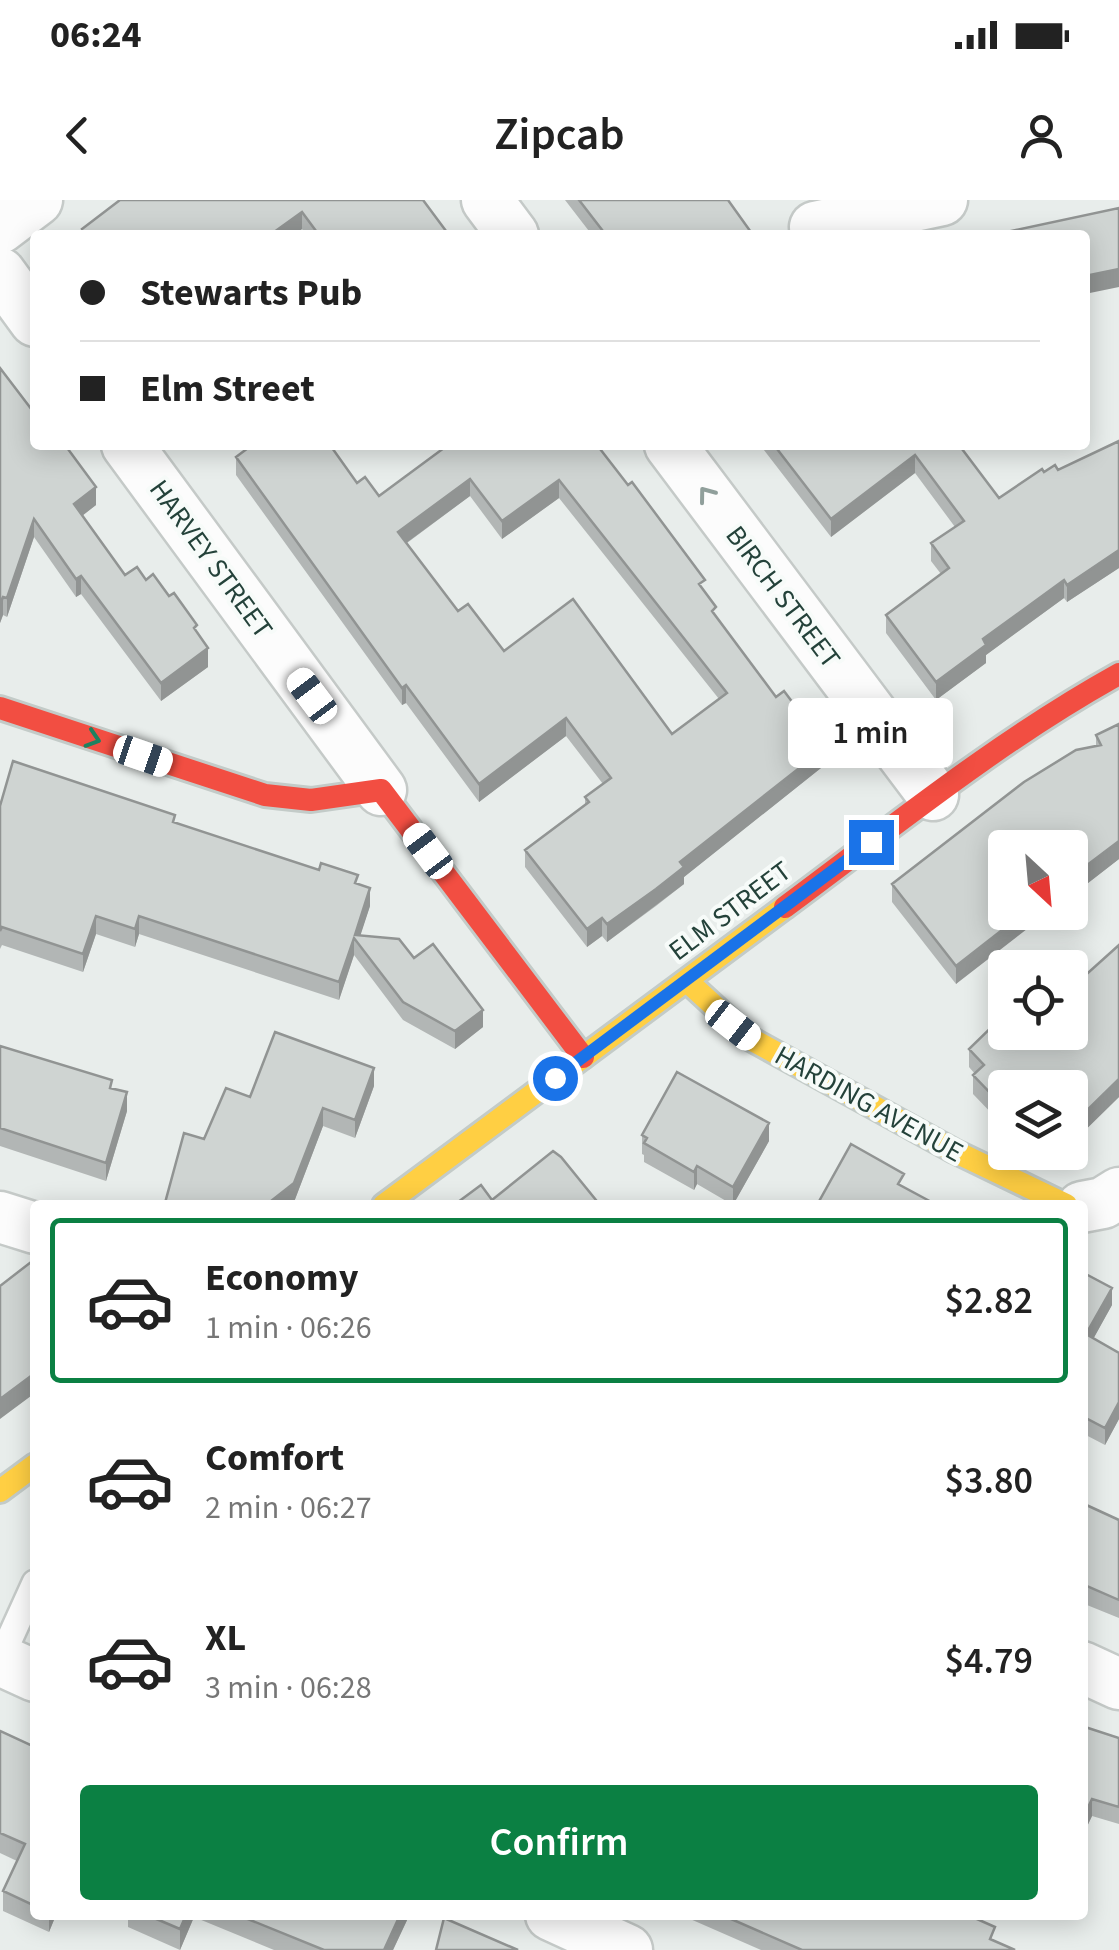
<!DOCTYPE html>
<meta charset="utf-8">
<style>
:root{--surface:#fff;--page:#f2f2f2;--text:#222;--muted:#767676;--line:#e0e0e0;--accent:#0b8043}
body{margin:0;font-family:"Source Sans 3",sans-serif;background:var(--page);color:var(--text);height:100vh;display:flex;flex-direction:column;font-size:38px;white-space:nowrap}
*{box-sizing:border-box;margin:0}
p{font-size:32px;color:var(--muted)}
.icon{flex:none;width:55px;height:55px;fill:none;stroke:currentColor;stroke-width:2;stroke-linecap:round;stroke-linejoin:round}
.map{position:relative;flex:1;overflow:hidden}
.side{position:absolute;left:30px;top:1000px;width:1058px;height:720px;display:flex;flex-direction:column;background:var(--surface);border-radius:10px;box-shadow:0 5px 25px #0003}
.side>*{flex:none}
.hud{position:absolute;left:30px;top:30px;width:1060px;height:220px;border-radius:10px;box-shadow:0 5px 25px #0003;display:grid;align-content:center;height:220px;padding:0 50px;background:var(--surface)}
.needle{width:65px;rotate:154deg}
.buttons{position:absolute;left:988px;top:630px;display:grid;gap:20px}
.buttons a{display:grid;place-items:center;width:100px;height:100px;border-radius:10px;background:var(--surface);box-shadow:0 5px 25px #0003;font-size:50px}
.end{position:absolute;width:45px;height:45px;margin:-22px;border:12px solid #1a73e8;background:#fff;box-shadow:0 0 0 5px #fff}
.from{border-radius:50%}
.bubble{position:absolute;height:70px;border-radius:10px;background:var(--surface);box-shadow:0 5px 25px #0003;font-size:32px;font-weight:600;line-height:70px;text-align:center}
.car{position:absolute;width:30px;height:60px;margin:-30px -15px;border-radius:12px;box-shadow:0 0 8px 2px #0007;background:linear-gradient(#fff 24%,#345 0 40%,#fff 0 76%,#345 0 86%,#fff 0)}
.hud b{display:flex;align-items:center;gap:35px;height:95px;font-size:38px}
.hud b+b{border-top:2px solid var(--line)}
.hud i{width:25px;height:25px;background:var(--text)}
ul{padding:18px 0 0;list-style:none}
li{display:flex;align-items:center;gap:30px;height:165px;margin:0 20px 15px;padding:0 30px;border:5px solid transparent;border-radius:10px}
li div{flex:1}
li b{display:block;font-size:38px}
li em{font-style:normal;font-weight:600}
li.on{border-color:var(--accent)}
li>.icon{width:90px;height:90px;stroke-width:1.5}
.button{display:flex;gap:20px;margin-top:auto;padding:20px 50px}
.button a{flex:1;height:115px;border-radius:10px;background:var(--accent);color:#fff;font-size:40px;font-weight:600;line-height:115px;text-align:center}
.status{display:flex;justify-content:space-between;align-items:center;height:70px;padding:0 50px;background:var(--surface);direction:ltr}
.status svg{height:28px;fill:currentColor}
header{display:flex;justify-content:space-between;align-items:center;height:130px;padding:0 50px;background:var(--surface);font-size:45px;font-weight:600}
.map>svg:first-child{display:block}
</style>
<div class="status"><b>06:24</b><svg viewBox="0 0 49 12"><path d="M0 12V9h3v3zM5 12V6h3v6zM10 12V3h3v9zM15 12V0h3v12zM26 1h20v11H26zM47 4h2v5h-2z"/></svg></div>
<header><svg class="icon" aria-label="back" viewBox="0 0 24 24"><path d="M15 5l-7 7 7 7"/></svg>Zipcab<svg class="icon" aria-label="person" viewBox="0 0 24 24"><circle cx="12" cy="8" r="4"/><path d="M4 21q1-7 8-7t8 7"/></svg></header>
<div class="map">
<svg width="1119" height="1750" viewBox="0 0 1119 1750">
<rect width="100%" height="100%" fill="#e8edeb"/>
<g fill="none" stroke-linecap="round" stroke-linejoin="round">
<g stroke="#c5cac8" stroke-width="30">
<path id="lane" d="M0 1460 35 1383"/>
</g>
<g stroke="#c5cac8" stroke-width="55">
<path id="street" d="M487 0 513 35
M815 27 942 0
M0 28 37 0
M0 73 35 121
M127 245 381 590
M670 245 933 595
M1082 1007 1103 1003 1119 993
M0 1017 35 1028
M0 1460 35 1476
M1082 1467 1119 1484
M551 1715 627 1750"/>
</g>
<g stroke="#c3cbc8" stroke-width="28">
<path id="slow" d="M687 781 749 838 954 951 1066 1005
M384 1005 785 707
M0 1291 35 1265"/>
</g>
<g stroke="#c3cbc8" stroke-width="28">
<path id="jam" d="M0 508 265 595 311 600 381 590 583 857
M785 707C894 626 1000 540 1119 474"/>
</g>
<use href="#lane" stroke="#fcfcfc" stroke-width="25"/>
<use href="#street" stroke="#fcfcfc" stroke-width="50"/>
<use href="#slow" stroke="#ffcf43" stroke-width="22"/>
<use href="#jam" stroke="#f24e42" stroke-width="22"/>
</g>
<path fill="#b2b6b5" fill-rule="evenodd" d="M423 0 449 35H306L302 29 294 35H82V29Z
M565 0H728L753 35H592Z
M0 168 96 305 82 316 125 375 146 380 197 433 208 467 161 501 81 394 76 397 34 337 7 417 3 415 0 423Z
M1119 241V368L1067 402 1064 398 986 455V463L936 500 886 433V415L941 374 931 361V343L955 327 915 273 831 337 760 245H959L999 298 1044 272 1058 270Z
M597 245 705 392 716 417 826 564 684 677V684L656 706 607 742 602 736 587 747 525 667V650L585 605V597L603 584 566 536 479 602 406 503 402 505 236 275V257L357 283 379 296ZM470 296 502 339 559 298 719 499 672 534 504 451 458 411 407 343Z
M1119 524V659L1070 697V648L956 784 892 702V684L1096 546V535Z
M0 606 175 622 358 684 370 706 360 735 414 758 483 827 455 849 403 820 354 755 339 800 139 734 135 747 96 734 83 772 2 745 0 749Z
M1119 745V897L1070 945V888H1005V911L997 919 973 894V875L975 874 969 867V849L1070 832Z
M0 846 112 888 127 911 106 981 0 946Z
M374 886 355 938 323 926 294 1002 290 1005H165L184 933 204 939 250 897Z
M642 935 769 941 733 1005 697 984 694 990 644 962V955L642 954Z
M1082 1072 1112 1105 1093 1139 1119 1153V1219L1105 1245 1082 1233Z
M1082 1292 1085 1304 1119 1320V1418L1082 1403Z
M1082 1526 1119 1538V1624L1092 1616 1082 1637Z
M0 1531 35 1547V1715H56L49 1732 3 1711V1691L17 1661 0 1653Z
M125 1715H408V1718L393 1750H274L194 1717 180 1750 128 1727V1716Z
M681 1715H968L995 1741 1015 1750H761Z"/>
<path fill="#919493" d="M302 12V29L294 35H270Z
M1119 69V87L1085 94V76Z
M915 255V273L831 337V319Z
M470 279V296L398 349V332Z
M559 280V298L502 339V321Z
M96 287V305L74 322V304Z
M34 319V337L7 417V398Z
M1119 350V368L1067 402V385Z
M81 376V394L76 397V379Z
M1064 380V398L986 455V463L936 500V482L983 439Z
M3 397V415L0 423V405Z
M208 448V467L161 501V483Z
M406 485V503L402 505V488Z
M566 518V536L479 602V584Z
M826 547V564L684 677V684L607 742V724L680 662Z
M1119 641V659L1070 697V678Z
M370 688V706L358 743 355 735Z
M1025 712H1049L956 784V766Z
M96 716V734L83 772V754Z
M139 716V734L135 747V729Z
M602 718V736L587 747V729Z
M354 738V755L339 800V782Z
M483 810V827L455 849V831Z
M374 868V886L355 938V920Z
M1119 879V897L1070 945V927Z
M127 892V911L106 981V963Z
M1005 893V911L997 919V900Z
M323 908V926L294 1002 290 1005H266Z
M769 923V941L733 1005V987Z
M697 966V984L694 990V972Z
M1112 1088V1105L1086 1152V1134Z
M35 1173V1193L0 1219V1199Z
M1119 1202V1219L1105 1245V1228Z
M1092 1599V1616L1082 1637V1620Z
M49 1715H56L49 1732Z
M186 1715H194V1717L180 1750V1729Z
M400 1715H408V1718L393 1750H384Z"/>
<path fill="#cfd4d2" stroke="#919493" stroke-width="2.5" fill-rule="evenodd" d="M120 0H423L449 35H319L302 12 270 35H86L82 29Z
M579 0H728L753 35H606Z
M1119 8V69L1085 76V35H993Z
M0 168 35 214V245H65L96 287 74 304 125 375 137 367 146 380 153 374 169 396 174 393 197 425 194 428 208 448 161 483 81 376 76 379 34 319 7 398 3 397 0 405Z
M1119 241V350L1067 385 1064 380 983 439 986 445 936 482 886 415 949 368 931 343 964 321 915 255 831 319 774 245H959L999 298 1042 269 1044 272 1055 265 1058 270Z
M252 245H330L357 283 365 277 379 296 448 245H597L628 285 632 282 705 380 699 384 716 407 712 411 776 497 784 491 826 547 680 662 684 667 656 689 607 724 602 718 587 729 525 650 589 602 585 597 611 578 566 518 479 584 406 485 402 488 236 257ZM470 279 502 321 559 280 727 493 672 534 573 399 504 451 468 404 458 411 398 332Z
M1119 524V641L1070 678V648H1005V712H1025L956 766 892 684 1024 582 1076 550 1101 545 1096 535Z
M13 561 175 615 173 622 319 670 321 663 358 675 355 683 370 688 355 735 399 739 414 758 433 744 483 810 455 831 403 802 354 738 339 782 139 716 135 729 96 716 83 754 2 727 0 731V606Z
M1119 745V879L1070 927V888H1005V893L997 900 973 875 984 865 969 849 1005 814V832H1070V789Z
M275 832 374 868 355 920 323 908 294 983 266 1005H172L165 1003 184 933 204 939 226 888 250 897Z
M0 846 112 880 110 888 127 892 106 963 0 928Z
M677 872 769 923 733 987 697 966 694 972 644 943 647 938 642 935Z
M851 944 904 974 898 984 937 1005H817Z
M553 951 561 957 600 1005H454L481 985 492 1000Z
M35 1059V1173L0 1199V1086Z
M1082 1072 1112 1088 1086 1134 1119 1153V1202L1105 1228 1082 1216Z
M1082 1303 1119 1320V1400L1082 1384Z
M1082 1526 1119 1538V1607L1092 1599 1082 1620Z
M0 1531 35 1547V1706L3 1691 25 1644 0 1633Z
M147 1715H186L180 1729Z
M238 1715H400L384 1750H324Z
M722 1715H968L995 1727 990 1739 1015 1750H802Z
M444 1718 518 1750H436Z"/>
<defs><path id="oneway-chevron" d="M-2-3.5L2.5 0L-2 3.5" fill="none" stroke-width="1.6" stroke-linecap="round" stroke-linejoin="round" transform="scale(2.5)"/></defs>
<use stroke="#909f9b" href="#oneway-chevron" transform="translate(706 294) rotate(-127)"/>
<use stroke="#1e8160" href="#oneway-chevron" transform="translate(93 539) rotate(18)"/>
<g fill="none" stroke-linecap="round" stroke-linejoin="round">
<path stroke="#1a73e8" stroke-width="12" d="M555 878 871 642"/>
</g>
<g text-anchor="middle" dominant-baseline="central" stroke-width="8" stroke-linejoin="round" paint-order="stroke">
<g font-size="28" fill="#24423a" stroke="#f7fbf9">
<text transform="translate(211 359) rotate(54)">HARVEY STREET</text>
<text transform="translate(783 397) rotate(53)">BIRCH STREET</text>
<text transform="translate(730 711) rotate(-37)">ELM STREET</text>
<text transform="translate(869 904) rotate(29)">HARDING AVENUE</text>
</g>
</g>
</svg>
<div class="buttons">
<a><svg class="needle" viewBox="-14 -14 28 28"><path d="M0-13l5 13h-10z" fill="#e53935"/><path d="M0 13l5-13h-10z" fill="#767676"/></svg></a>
<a><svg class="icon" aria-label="locate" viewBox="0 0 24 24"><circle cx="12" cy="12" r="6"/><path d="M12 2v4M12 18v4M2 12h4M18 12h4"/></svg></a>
<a><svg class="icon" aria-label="layers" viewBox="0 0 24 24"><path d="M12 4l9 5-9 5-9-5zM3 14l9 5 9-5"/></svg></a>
</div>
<i class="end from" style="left:555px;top:878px"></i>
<i class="end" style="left:871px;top:642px"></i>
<div class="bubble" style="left:788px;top:498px;width:165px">1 min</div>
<i class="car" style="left:312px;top:496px;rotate:323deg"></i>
<i class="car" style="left:143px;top:556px;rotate:109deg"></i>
<i class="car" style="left:428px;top:651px;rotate:323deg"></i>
<i class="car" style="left:733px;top:825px;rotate:128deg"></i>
<div class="hud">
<b><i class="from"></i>Stewarts Pub</b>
<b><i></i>Elm Street</b>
</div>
<section class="side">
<ul>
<li class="on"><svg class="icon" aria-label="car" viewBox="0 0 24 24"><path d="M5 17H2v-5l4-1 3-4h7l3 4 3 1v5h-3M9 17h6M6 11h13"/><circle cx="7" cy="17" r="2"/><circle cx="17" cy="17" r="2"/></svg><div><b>Economy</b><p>1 min · 06:26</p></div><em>$2.82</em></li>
<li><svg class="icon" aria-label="car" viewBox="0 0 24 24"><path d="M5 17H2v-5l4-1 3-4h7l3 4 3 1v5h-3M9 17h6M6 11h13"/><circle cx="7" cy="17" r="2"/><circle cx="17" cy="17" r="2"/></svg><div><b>Comfort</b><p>2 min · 06:27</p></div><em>$3.80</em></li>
<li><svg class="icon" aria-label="car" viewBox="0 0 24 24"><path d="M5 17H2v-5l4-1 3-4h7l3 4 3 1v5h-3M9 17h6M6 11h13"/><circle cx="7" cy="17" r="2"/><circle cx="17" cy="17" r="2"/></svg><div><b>XL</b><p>3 min · 06:28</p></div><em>$4.79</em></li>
</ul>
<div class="button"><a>Confirm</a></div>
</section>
</div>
